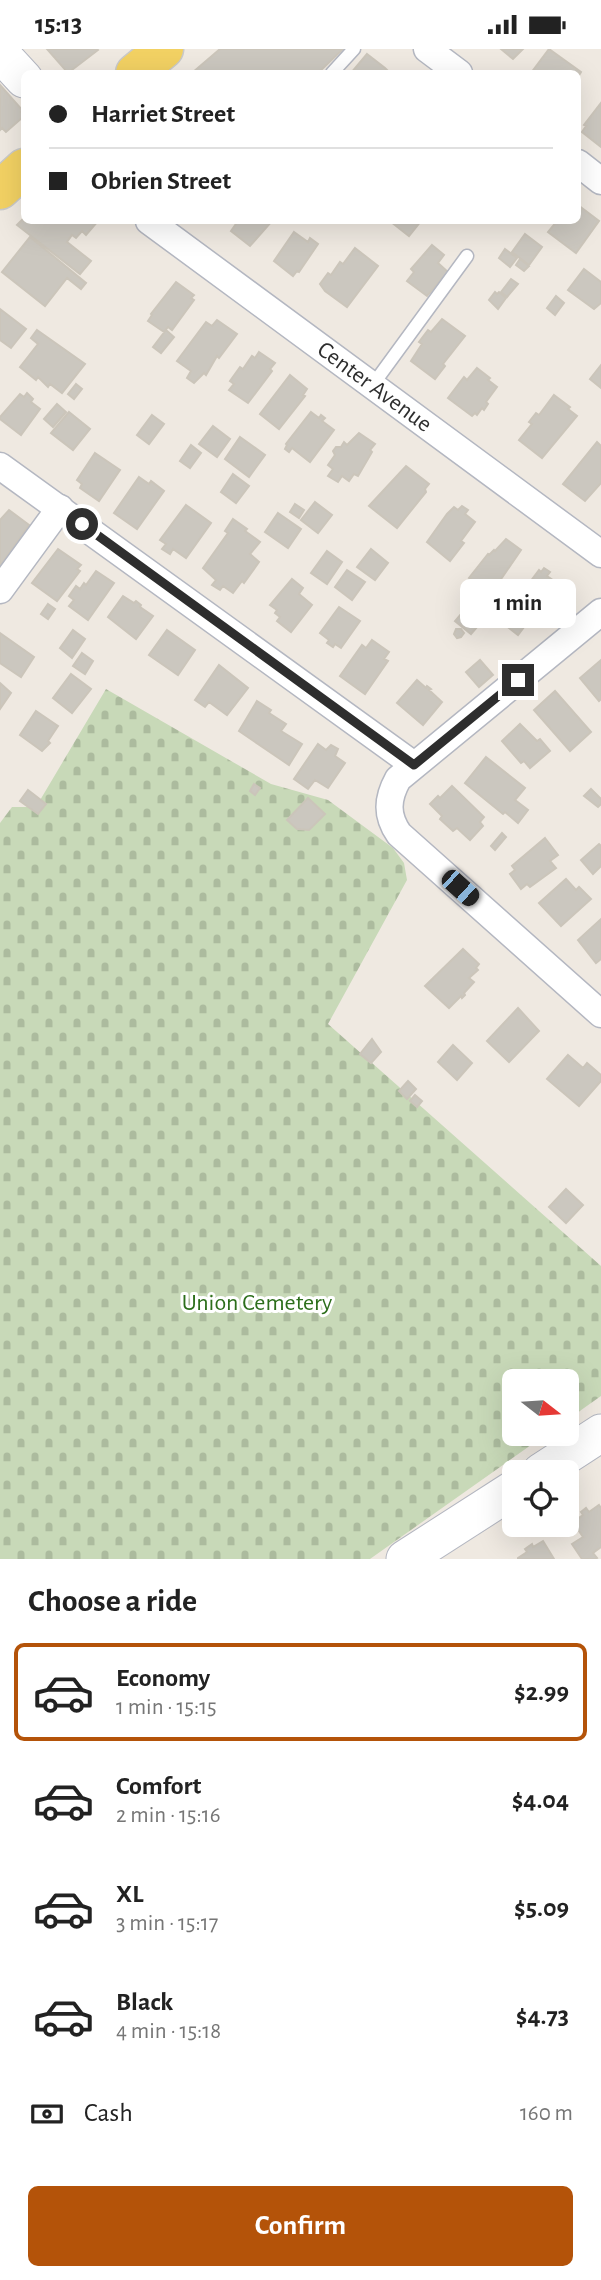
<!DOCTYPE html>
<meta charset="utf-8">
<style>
:root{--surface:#fff;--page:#f6f6f6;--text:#222;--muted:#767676;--line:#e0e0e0;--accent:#b45309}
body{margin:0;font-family:"Alegreya Sans",sans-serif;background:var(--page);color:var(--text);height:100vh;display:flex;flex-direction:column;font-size:26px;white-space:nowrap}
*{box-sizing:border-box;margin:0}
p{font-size:23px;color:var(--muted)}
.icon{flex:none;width:38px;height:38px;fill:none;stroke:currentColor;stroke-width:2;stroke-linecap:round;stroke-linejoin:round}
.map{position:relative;height:1510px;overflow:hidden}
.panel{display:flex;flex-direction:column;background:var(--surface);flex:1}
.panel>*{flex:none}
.guide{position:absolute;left:21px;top:21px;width:560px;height:154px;border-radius:10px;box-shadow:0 7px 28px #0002;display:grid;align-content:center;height:154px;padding:0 28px;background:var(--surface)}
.needle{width:46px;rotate:107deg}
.buttons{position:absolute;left:502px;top:1320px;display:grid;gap:14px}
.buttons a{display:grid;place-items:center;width:77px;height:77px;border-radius:10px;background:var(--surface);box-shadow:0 7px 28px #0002;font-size:35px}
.end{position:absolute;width:32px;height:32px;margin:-16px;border:9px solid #2e2e2e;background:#fff;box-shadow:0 0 0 4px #fff}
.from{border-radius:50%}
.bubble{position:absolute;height:49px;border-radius:10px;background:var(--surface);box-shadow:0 7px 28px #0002;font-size:23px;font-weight:700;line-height:49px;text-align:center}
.car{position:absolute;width:21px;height:42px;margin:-21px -10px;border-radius:9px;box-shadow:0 0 5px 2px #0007;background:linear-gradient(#222 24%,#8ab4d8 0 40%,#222 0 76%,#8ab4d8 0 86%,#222 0)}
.guide b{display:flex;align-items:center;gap:24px;height:66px;font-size:26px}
.guide b+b{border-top:2px solid var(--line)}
.guide i{width:18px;height:18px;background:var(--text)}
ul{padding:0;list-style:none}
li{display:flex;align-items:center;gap:21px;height:98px;margin:0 14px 10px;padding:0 14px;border:4px solid transparent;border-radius:10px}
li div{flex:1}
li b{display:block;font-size:26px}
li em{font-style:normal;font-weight:700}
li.active{border-color:var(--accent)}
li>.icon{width:63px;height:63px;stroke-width:1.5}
h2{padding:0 28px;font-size:32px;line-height:84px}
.pay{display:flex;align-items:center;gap:18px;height:77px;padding:0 28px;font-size:26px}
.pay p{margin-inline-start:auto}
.cta{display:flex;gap:14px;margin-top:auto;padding:14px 28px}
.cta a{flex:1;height:80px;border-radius:10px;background:var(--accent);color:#fff;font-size:28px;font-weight:700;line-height:80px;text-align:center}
.status{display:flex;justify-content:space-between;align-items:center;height:49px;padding:0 35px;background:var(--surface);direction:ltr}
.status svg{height:19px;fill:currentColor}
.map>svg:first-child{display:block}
</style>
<div class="status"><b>15:13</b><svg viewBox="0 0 49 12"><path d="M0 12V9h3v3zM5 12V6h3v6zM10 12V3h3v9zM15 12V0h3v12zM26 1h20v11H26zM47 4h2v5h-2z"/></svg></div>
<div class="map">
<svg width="601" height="1510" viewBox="0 0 601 1510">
<defs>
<pattern id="cemetery-stones" width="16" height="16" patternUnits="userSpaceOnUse" patternTransform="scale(1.75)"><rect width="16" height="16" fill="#c8d9b8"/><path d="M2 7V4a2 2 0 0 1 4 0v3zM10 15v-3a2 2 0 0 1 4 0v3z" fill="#acbb9e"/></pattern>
</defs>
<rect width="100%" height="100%" fill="#efe9e1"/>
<path fill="url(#cemetery-stones)" d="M106 640 271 735 328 751 393 799 404 814 407 831 328 975 601 1217V1347L567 1371V1332H514V1384H548L370 1510H0V774L12 758H36Z"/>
<path fill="#cbc7bf" stroke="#cbc5ba" stroke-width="2" d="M47 0H97L98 1 68 24Z
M220 0H343L318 24H308L305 22 302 24H192Z
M501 0H523L513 10Z
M549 0 581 23 578 28V24H531Z
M367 5 385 19 390 24H351Z
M0 36 23 62 21 63 24 67 6 83 2 79 0 81Z
M601 54V98L582 83 586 77 584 76Z
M578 156 599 172 576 204 548 183 557 172H578Z
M24 169V172H98L86 186 82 182 76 189 72 186 67 193 91 212 80 225 17 176Z
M238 172H272L250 197 231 182Z
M392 172H421L409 187 391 173Z
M294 183 308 193 310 189 318 195 299 223 297 222 293 227 274 212Z
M525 185 542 198 529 216 512 203Z
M30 188 86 234 81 240 67 229 45 257 2 223Z
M432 196 444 206 438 214 448 223 427 247 407 232 414 223 411 220Z
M355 199 378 217 347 258 325 242 320 235 328 224 331 226 340 213 343 215Z
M505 200 517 209 510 218 499 209Z
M520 210 529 217 524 222 516 216Z
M584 220 601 233V254L594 260 568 241Z
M511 230 518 235 507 248 501 243Z
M176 233 194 246 191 249 194 251 172 281 168 278 164 283 148 272 152 266 151 265Z
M495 243 497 245 499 243 506 249 498 260 489 251Z
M556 247 564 254 555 266 547 259Z
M0 260 26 280 11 299 0 291Z
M442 270 465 287 443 315 445 317 435 330 411 312 422 295 419 293 428 281 431 283Z
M217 271 237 285 219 309 217 307 206 326 204 324 194 334 187 329 191 322 177 312 206 273 212 277Z
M37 281 85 315 62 344 50 335 48 338 38 328 36 331 20 318 38 295 31 289Z
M166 281 174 288 161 304 153 298Z
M259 303 275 314 270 320 272 322 248 354 229 341 234 335 230 332 240 318 243 320 252 307 255 309Z
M601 316V339L590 330Z
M477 319 490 329 488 331 497 338 486 353 488 355 484 361 482 359 477 366 475 364 472 367 448 349 464 328 467 331Z
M290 326 307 340 303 346 305 347 279 380 260 365Z
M76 335 82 340 74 350 68 345Z
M27 344 33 350 31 353 40 360 21 386 0 370V368L20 345 24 348Z
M554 346 570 358 568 360 577 367 542 409 519 391 532 375 529 373 536 364 539 366Z
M57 355 66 363 53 378 44 370Z
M69 363 90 380 73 401 51 384Z
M311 363 319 369 321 366 325 369 322 372 334 381 310 413 292 399 289 403 285 400 287 396 286 395Z
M152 366 164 375 149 395 137 386Z
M213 377 230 390 217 408 199 395Z
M359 384 375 395 370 401 372 403 358 427 354 425 349 432 342 427 338 433 328 427 333 420 328 416 335 406 333 402 336 398H341L344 393 347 396Z
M240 388 265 406 249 428 225 410Z
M597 393 601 397V434L585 452 563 435Z
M191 396 201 404 190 419 180 412Z
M95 404 120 421 99 452 80 439 82 435 77 431Z
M406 417 429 435 425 440 426 443 397 479 369 457Z
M233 425 249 437 236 454 221 443Z
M139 428 149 435 151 432 164 442 137 480 114 464Z
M315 453 332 466 318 484 301 471Z
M295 455 304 461 299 469 290 463Z
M186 456 211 474 186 509 173 500 170 505 162 500 166 495 160 491Z
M462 457 468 461 465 465 475 473 461 492 464 494 450 512 427 493 447 465 454 458 458 461Z
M9 461 29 476 0 517V471Z
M278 464 301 480 288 499 265 483Z
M233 470 247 480 245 482 260 493 250 505 259 513 244 534 242 532 233 544 223 537 220 541 212 536 216 531 203 519 228 484 225 482Z
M506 490 521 501 497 536 492 533 482 546 471 537 474 532 469 529 488 505 489 506 494 501 495 502Z
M58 500 81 516 77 520 80 522 57 552 32 534Z
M371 500 388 514 375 531 357 518Z
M327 502 342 513 327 535 311 524Z
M544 519 550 523 547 527 557 534 518 586 495 568 509 549 515 553 539 521 541 523Z
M347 521 365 533 352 551 335 538Z
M96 522 114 534 88 571 69 557 74 551 69 547 76 537 80 540 84 534 86 536Z
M292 530 303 539 299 545 312 556 291 583 277 572 280 568 275 564 277 561 270 556Z
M123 547 134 554 136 552 141 556 140 558 153 567 136 590 108 568Z
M48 555 55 560 48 570 41 565Z
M468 557 484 570 471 585 455 572Z
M339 558 360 572 341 599 335 595 333 598 327 594 329 591 320 584Z
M456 580H461L464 584 461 588 457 589 454 585Z
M73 581 85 590 72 609 60 599Z
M167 581 195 601 178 626 149 606Z
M0 584 34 608 21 628 0 614Z
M372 591 389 603 384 610 388 612 365 645 340 627 362 596 366 599Z
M82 604 93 612 85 625 73 617Z
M480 611 493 626 479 638 466 623Z
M601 611V650L599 652 580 629Z
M219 616 248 639 227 666 209 653 205 658 195 651Z
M71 625 91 640 72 664 53 649Z
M417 631 426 639 427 637 431 640 429 641 442 653 423 676 397 654Z
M0 634 11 644 0 660Z
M555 642 591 683 570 702 534 661Z
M257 652 271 661 269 664 286 675 281 682 302 695 289 716 239 682Z
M36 662 58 677 48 692 50 694 42 702 20 686Z
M520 675 537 692 540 690 550 702 530 719 524 712 521 714 502 692Z
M318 695 326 701 331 696 338 700 335 707 345 714 328 739 315 731 308 740 294 730Z
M486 708 525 739 515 751 528 761 518 774 505 763 503 765 465 734Z
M254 735 260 739 255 746 250 742Z
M452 737 484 768 480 773 483 777 470 791 457 779 453 782 440 770 442 767 430 755 438 747 440 749Z
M591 740 601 750V755L598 758 584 747Z
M28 741 46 755 38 765 20 752Z
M308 749 325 765 309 781 297 780 287 771Z
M502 784 506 788 495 801 491 797Z
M545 789 558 806 550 812 556 819 530 838 527 835 521 840 510 825 515 821 512 817Z
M599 795 601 797V817L593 825 581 811Z
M566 830 576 841 579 838 591 850 561 877 539 854Z
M601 870V910L596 914 578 891Z
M463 900 479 915 476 919 478 921 469 929 474 933 464 944 465 946 462 949 461 947 449 959 425 937Z
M518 959 539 982 509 1013 487 992Z
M372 990 381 1003 371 1014 360 1005Z
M453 996 472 1014 457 1031 438 1013Z
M568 1006 583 1019 587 1014 601 1026V1032L579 1057 547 1030Z
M408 1032 416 1040 407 1050 399 1042Z
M415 1046 422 1052 417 1058 410 1052Z
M566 1140 583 1156 566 1174 549 1158Z
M599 1456 601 1459V1498L593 1504 597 1509 595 1510H582L572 1495 583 1488 573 1473 583 1466 581 1463 586 1459 589 1463Z
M543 1492 554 1510H518V1509L527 1503 525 1500 532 1495 533 1498Z"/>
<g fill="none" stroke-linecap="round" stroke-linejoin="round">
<g stroke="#b4b7c1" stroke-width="15">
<path id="service" d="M332 24 354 0
M372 337 467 207"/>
</g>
<g stroke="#b4b7c1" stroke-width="29">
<g id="minor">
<path d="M427 0 459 24"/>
<path d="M578 114 601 132"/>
<path id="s1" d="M149 172 601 505"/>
<path d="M0 417 414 716"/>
<path d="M0 541 60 459"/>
<path d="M601 563 398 730C387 750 386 766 399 785L601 965"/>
</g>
</g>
<g stroke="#b4b7c1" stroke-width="39">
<path id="secondary" d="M0 4 24 30
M541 1423 601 1384
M405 1510 514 1440"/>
</g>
<g stroke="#c9c9c9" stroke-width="41">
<path id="primary" d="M135 24 164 0
M0 141 24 119"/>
</g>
<use href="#service" stroke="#fff" stroke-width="12"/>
<use href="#minor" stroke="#fff" stroke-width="26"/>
<use href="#secondary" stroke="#fff" stroke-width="37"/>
<use href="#primary" stroke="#f2d163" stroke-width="38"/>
</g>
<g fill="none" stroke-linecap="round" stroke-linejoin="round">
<path stroke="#2e2e2e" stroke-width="9" d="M82 475 414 716 518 631"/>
</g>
<g text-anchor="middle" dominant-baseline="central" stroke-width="6" stroke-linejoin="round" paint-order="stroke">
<g font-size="24" fill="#2e2e2e" stroke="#fff">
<text stroke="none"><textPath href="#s1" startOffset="280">Center Avenue</textPath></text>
</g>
<g font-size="24" fill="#2c6e1b" stroke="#fff">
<text x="257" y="1254">Union Cemetery</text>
</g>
</g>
</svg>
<div class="buttons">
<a><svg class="needle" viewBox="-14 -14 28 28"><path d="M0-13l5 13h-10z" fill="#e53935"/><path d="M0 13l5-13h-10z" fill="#767676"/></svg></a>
<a><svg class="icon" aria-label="locate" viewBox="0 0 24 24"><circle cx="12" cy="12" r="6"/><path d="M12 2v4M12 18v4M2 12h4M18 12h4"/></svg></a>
</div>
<i class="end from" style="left:82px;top:475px"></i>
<i class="end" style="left:518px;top:631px"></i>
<div class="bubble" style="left:460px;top:530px;width:116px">1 min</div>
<i class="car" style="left:460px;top:839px;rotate:132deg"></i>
<div class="guide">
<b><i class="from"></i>Harriet Street</b>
<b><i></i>Obrien Street</b>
</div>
</div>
<section class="panel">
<h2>Choose a ride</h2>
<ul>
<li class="active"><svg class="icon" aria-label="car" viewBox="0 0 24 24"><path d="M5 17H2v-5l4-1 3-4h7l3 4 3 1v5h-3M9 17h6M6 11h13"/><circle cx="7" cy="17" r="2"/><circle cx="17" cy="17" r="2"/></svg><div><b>Economy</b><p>1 min · 15:15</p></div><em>$2.99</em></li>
<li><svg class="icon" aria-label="car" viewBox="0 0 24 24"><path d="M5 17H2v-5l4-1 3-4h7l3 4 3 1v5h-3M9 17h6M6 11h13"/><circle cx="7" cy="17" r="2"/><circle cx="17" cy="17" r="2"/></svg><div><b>Comfort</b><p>2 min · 15:16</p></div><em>$4.04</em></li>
<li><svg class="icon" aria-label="car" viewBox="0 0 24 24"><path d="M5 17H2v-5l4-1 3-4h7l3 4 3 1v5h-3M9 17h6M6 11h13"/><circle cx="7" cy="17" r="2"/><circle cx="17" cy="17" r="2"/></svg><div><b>XL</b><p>3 min · 15:17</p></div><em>$5.09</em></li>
<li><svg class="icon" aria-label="car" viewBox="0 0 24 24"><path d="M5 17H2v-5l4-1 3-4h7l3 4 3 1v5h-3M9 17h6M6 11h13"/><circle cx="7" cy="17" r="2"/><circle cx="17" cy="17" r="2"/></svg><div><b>Black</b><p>4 min · 15:18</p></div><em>$4.73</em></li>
</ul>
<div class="pay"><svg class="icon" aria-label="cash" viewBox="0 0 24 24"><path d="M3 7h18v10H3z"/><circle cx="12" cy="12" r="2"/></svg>Cash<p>160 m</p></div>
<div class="cta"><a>Confirm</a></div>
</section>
